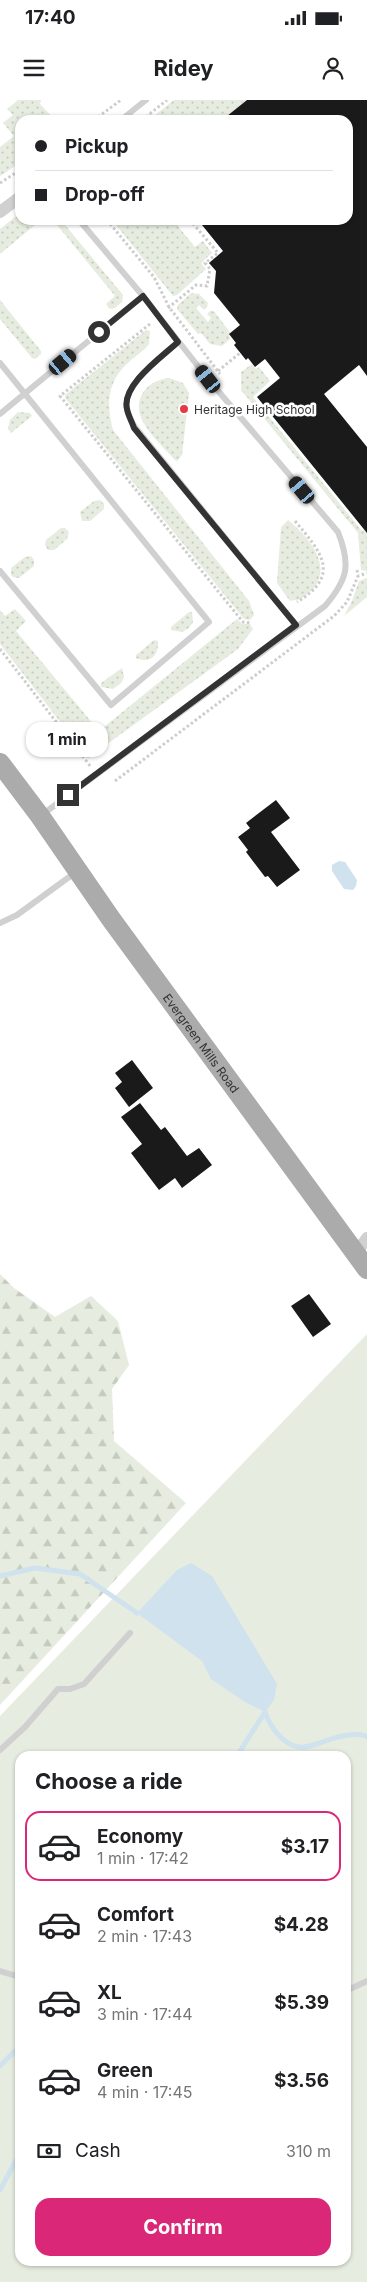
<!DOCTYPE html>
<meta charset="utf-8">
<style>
:root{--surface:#fff;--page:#f6f6f6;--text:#202124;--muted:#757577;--line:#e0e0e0;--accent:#db2777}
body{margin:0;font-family:Inter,sans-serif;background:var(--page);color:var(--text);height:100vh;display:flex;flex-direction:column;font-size:19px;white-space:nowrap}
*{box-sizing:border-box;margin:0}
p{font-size:16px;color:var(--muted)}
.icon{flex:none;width:28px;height:28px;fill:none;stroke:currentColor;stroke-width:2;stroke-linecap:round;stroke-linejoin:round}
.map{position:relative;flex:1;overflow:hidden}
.details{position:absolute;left:15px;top:1651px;width:336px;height:515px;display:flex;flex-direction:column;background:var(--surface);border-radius:15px;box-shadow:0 1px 4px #0004}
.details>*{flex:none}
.guide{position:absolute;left:15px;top:15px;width:338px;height:110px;border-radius:15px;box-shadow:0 1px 4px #0004;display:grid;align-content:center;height:110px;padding:0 20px;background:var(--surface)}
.end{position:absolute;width:22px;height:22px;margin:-11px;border:6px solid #333;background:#fff;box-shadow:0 0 0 2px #fff}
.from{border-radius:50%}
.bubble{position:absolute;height:35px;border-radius:15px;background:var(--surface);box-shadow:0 1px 4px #0004;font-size:16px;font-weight:700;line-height:35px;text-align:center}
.car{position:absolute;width:15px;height:30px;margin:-15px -8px;border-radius:6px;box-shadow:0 0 4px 1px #0007;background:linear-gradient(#222 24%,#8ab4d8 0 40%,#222 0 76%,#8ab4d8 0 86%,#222 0)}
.guide b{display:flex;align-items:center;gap:18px;height:48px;font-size:19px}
.guide b+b{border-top:1px solid var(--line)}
.guide i{width:12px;height:12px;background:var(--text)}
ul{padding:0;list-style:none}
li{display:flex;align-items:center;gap:15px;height:70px;margin:0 10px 8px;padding:0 10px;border:2px solid transparent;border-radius:15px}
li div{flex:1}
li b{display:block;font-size:19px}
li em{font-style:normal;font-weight:700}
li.current{border-color:var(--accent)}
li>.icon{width:45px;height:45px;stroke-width:1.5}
h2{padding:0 20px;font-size:22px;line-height:60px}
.pay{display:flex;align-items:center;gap:12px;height:55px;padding:0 20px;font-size:19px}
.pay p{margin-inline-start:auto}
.cta{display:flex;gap:10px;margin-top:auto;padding:10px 20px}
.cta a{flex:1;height:58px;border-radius:15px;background:var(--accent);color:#fff;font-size:20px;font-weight:700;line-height:58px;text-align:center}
.status{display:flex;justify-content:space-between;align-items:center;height:35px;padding:0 25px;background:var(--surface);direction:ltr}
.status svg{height:14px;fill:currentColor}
header{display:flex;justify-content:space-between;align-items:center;height:65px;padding:0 20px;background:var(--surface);font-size:22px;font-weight:700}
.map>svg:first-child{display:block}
</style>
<div class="status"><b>17:40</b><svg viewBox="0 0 49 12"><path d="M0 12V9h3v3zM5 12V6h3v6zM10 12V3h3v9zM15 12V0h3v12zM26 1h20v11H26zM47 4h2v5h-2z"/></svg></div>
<header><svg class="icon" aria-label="menu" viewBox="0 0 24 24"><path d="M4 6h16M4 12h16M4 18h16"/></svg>Ridey<svg class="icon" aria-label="person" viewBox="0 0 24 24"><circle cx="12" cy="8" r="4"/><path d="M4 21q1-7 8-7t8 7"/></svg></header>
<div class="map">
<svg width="367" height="2182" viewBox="0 0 367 2182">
<defs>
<pattern id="grass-dots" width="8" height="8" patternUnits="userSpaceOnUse" patternTransform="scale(1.25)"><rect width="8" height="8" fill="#e6ecdf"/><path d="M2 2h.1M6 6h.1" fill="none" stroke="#c6cbc0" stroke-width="1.8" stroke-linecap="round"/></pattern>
<pattern id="forest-firs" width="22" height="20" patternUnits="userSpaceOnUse" patternTransform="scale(1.25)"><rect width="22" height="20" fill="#e6ecdf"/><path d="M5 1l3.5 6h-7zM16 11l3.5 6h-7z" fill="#c6cbc0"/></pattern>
</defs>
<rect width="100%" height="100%" fill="#fff"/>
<path fill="url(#grass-dots)" d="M18 0H41L40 4 55 20H20V63L0 76V47L14 36 3 23 13 15 7 9Z
M174 0H246L222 20H156L155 15Z
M20 113V120H41L0 154V129Z
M53 120H61L123 195 122 202 115 208 110 209 106 204 115 196Z
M112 120H173L195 147 203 141 212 153 201 163 206 169 177 195 173 196Z
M191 193 199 194 208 203 207 207 204 210 199 205 196 208 208 222 211 218 207 214 210 211H214L231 234 229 236 230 239 222 246 210 244 201 233 198 234 177 209 178 205Z
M0 200 41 251V254L35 259 32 258 0 219Z
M146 230 150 231 149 244C144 251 135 256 129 262 107 281 106 304 113 330L249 501 254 515 250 520 244 519 65 298V295Z
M252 264 256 269 259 267 270 281 253 297 362 431 367 427V471L361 470 358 433 241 290V272Z
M169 278 183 283 189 293 182 355 177 361 175 360C164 348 149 334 142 320 132 298 148 280 169 278Z
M18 312 30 313 32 316 11 333 8 329 10 320Z
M100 400 104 404V409L90 421H82L80 412 94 401Z
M288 420C306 435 334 464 313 489 310 492 302 499 297 500 295 500 292 500 290 501L277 483 281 427Z
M61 428H65L69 432 67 439 54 450H48L45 445 46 440Z
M31 456 34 460V466L19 478 13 477 11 475V468L25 457Z
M367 478V497L344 516 352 501 359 481Z
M15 509 26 521 16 531 99 631 237 519 242 524H250L253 529 238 549 88 658 0 544V510L5 516Z
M189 512H192L193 522 189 528 182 532 171 530V527Z
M154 540 158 541C159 556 150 564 136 558V555Z
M122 568 124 577 121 583 113 589 101 587V583Z"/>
<path fill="url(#forest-firs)" d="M0 1174 14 1188 55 1217 91 1196 118 1221 129 1265 112 1289 114 1341 186 1403 0 1605Z"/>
<path fill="#e6ecdf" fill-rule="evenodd" d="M367 1234V2182H0V1616ZM20 1656H346V2161H20Z"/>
<path fill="#cfe2ee" d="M339 761 345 762 357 780 356 786 353 790 344 789 332 771V765Z
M191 1463 212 1476 277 1584 274 1600 265 1612 245 1602 211 1579 202 1561 137 1513 177 1470Z"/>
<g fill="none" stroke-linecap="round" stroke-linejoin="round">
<path stroke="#cfe2ee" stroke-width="5" d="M0 1476 35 1468 80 1474 137 1513
M265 1612C271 1629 288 1653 310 1646 324 1642 334 1637 348 1635 355 1635 361 1633 367 1637
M237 1656 265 1612
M0 1966 20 1946
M0 2090 20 2053"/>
</g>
<path fill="#1a1a1a" d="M247 0H367V276L359 265 324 294 367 347V433L257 297 280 278 265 259 255 267 248 258 246 260 234 245 236 243 229 234 240 225 214 193 216 171 209 163 223 151 198 120H348V20H222Z
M276 700 290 718 271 732 300 770 277 787 268 776 265 777 246 752 248 750 238 737 250 728 246 723Z
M132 960 153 988 129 1007 115 988 122 982 115 973Z
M140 1003 161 1030 165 1027 187 1056 199 1048 212 1065 182 1088 175 1078 159 1090 131 1053 142 1044 121 1017Z
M309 1194 331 1224 313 1237 291 1206Z"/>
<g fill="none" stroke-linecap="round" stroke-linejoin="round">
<path stroke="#cdcdcd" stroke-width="3" stroke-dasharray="2.5 2.5" stroke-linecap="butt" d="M148 15 152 20
M94 20 121 0
M142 20 167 0
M0 83 20 70
M107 120 154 177 169 207 220 274
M168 208 196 185 207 186 210 169 205 163 218 153 190 120
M150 224 60 296 243 522 252 523
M218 271 240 253
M295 421C321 452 342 475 297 502
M357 470 358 476 367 473
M0 549 91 667
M115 681 334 516 347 502 358 476"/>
<path stroke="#d0d0d0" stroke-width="6" d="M121 20 146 0
M178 242C163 256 121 286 127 309 128 315 132 322 135 327L296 525
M0 263 209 522 111 605 0 471
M0 314 143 196
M43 714 325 506C348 479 351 465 338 432L208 279 143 196 79 120
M0 823 17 815 76 772
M0 1650 25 1627 58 1589H70L84 1584 130 1533
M0 1871 20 1877
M346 1891 367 1881"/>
<path stroke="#d0d0d0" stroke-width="12" d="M0 112 20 97
M356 1153 367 1138"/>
<path stroke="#ababab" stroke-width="20" id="s1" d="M0 663 40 716 111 819 367 1169"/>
</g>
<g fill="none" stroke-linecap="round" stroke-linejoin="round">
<path stroke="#333" stroke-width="6" d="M68 695 296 525 134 328C132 322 128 315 127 309 121 285 163 256 178 242L143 196 99 232"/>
</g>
<circle fill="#e63946" stroke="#fff" stroke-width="2" cx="184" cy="309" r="5"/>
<g text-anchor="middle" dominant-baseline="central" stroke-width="5" stroke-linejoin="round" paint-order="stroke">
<g font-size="12" fill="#333" stroke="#fff" text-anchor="start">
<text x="194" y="309">Heritage High School</text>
</g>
<g font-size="12" fill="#333" stroke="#fff">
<text stroke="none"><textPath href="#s1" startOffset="345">Evergreen Mills Road</textPath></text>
</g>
</g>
</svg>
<i class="end from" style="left:99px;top:232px"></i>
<i class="end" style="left:68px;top:695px"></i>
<div class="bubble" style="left:26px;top:622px;width:82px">1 min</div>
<i class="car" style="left:63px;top:262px;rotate:50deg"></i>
<i class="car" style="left:208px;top:279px;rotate:322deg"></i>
<i class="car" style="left:302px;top:390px;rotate:320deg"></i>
<div class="guide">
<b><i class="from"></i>Pickup</b>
<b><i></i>Drop-off</b>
</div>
<section class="details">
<h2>Choose a ride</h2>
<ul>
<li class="current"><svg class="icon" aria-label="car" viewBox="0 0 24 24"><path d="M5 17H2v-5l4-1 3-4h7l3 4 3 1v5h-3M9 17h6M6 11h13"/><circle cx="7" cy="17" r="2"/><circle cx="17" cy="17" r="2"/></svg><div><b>Economy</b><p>1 min · 17:42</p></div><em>$3.17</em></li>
<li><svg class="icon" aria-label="car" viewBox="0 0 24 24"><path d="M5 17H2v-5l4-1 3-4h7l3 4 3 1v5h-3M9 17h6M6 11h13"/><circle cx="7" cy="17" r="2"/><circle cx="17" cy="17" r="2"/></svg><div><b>Comfort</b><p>2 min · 17:43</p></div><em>$4.28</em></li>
<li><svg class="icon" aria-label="car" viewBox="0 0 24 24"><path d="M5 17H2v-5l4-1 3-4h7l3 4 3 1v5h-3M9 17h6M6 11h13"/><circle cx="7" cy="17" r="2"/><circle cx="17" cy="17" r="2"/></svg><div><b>XL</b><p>3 min · 17:44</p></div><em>$5.39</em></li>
<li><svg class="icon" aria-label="car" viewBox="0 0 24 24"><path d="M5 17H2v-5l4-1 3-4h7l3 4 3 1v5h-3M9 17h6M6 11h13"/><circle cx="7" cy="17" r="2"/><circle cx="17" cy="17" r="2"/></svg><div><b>Green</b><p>4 min · 17:45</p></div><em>$3.56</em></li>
</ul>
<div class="pay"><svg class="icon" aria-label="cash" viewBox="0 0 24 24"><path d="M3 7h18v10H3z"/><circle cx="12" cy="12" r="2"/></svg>Cash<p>310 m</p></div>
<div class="cta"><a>Confirm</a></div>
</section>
</div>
